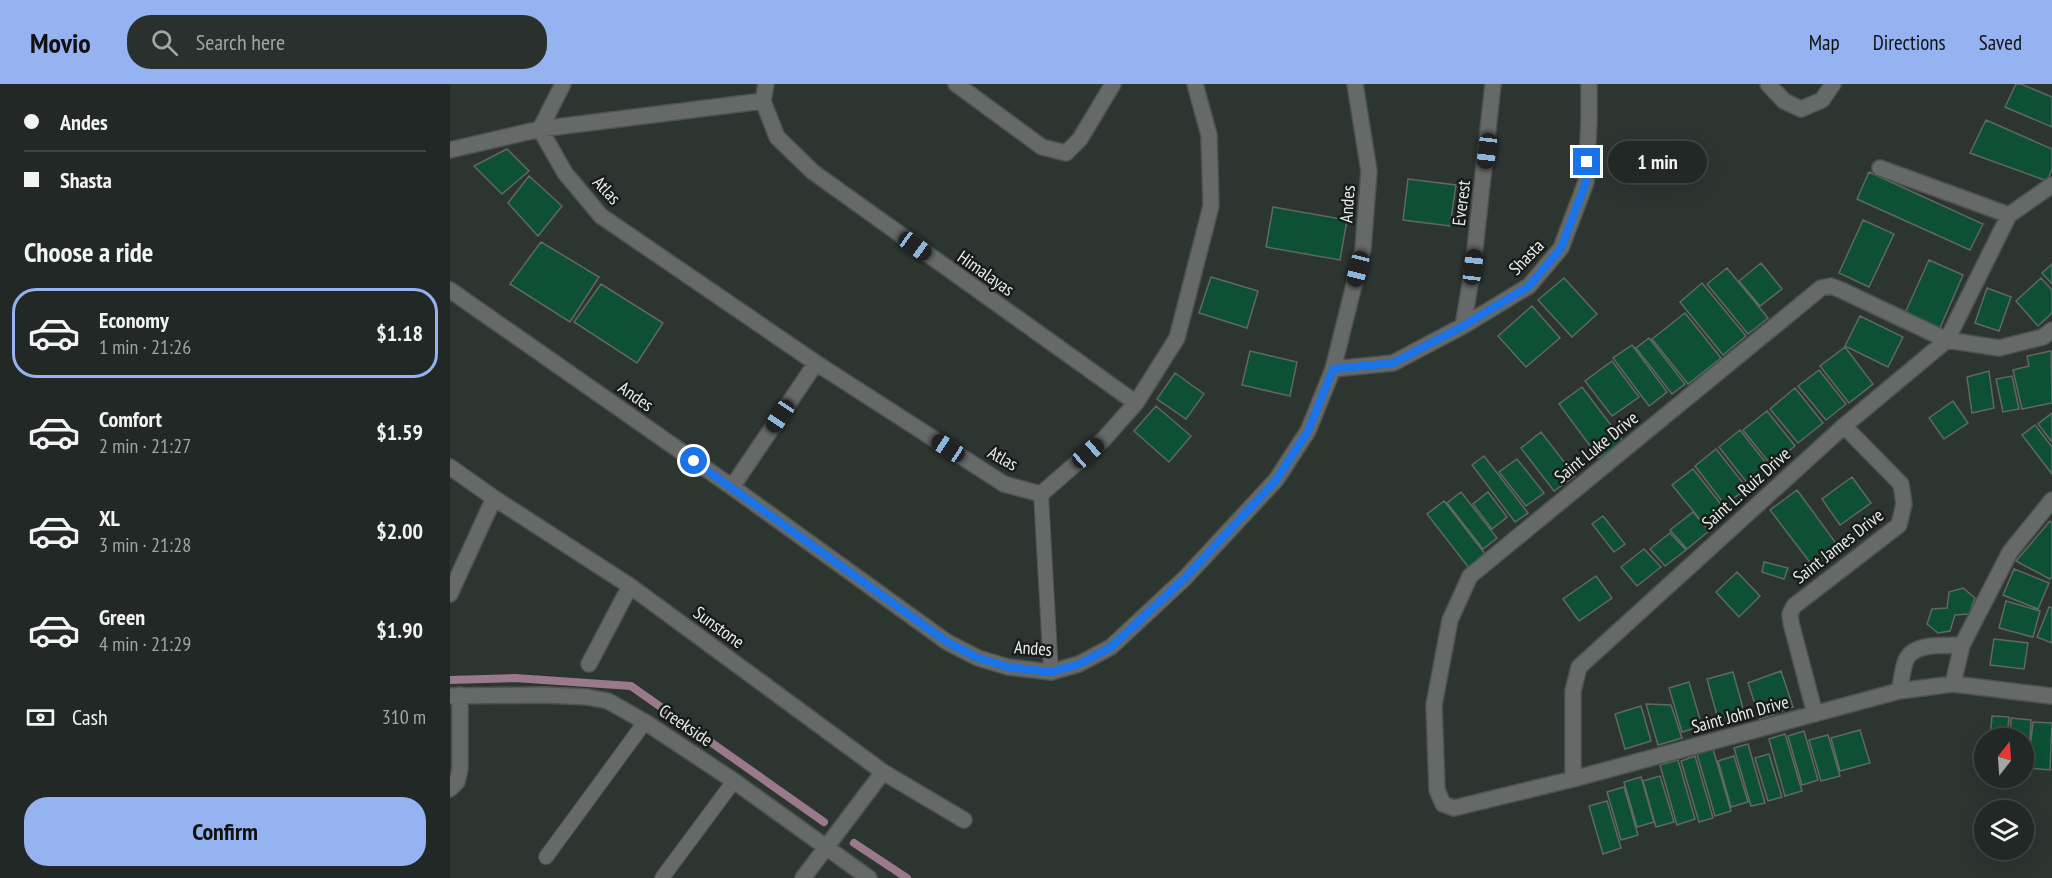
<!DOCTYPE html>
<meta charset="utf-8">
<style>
:root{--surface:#222825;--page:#2a302d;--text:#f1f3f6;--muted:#a2a6a7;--line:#3f4442;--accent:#95b2f1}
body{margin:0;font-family:"PT Sans Narrow",sans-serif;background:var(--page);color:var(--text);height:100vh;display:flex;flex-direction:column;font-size:22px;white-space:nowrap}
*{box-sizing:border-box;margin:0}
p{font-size:20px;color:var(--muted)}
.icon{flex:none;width:33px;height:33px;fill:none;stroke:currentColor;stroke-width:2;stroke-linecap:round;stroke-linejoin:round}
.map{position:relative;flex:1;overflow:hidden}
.details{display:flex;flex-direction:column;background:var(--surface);width:450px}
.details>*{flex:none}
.top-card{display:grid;align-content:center;height:132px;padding:0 24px;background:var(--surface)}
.needle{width:39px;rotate:17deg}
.tools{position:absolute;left:1524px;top:644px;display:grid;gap:12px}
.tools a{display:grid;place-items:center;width:60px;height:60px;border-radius:50%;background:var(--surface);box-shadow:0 6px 24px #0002,0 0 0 2px var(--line);font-size:30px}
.end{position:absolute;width:27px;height:27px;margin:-14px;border:8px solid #1a73e8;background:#fff;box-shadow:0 0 0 3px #fff}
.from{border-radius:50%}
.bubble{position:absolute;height:42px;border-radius:21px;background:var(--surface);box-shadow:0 6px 24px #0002,0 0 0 2px var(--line);font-size:20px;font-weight:800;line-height:42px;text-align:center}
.car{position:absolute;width:18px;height:36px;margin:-18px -9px;border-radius:8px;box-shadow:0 0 4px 2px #0007;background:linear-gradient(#222 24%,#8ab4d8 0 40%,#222 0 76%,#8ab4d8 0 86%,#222 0)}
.top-card b{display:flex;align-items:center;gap:21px;height:57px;font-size:22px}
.top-card b+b{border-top:2px solid var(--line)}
.top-card i{width:15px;height:15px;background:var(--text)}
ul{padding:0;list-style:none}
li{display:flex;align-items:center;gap:18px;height:90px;margin:0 12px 9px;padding:0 12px;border:3px solid transparent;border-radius:24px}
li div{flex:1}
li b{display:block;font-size:22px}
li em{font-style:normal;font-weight:800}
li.active{border-color:var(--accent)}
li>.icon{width:54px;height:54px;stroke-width:1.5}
h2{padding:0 24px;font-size:27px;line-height:72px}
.pay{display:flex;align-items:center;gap:15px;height:66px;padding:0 24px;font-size:22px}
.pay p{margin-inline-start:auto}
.primary-button{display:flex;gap:12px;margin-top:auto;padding:12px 24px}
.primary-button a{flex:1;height:69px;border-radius:24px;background:var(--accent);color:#111;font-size:24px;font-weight:800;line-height:69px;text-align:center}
header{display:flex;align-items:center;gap:36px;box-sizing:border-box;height:84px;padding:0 30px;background:var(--accent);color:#111}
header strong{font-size:28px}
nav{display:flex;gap:33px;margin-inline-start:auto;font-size:21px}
.search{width:420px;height:54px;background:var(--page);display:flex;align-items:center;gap:15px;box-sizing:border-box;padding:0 21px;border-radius:24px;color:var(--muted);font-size:22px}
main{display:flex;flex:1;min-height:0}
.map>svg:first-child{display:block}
</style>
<header>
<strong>Movio</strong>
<div class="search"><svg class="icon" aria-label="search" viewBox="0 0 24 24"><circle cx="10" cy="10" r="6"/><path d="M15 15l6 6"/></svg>Search here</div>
<nav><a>Map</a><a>Directions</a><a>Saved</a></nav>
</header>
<main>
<section class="details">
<div class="top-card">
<b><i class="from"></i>Andes</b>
<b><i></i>Shasta</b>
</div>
<h2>Choose a ride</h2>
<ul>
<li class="active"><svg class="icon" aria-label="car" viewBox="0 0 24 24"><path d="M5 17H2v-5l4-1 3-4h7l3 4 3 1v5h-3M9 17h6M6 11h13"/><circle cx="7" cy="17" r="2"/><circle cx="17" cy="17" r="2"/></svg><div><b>Economy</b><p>1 min · 21:26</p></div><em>$1.18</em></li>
<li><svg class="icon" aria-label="car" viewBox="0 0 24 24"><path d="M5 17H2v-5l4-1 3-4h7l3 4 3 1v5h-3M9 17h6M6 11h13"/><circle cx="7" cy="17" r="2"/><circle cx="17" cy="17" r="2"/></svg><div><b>Comfort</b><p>2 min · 21:27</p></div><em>$1.59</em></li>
<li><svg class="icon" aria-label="car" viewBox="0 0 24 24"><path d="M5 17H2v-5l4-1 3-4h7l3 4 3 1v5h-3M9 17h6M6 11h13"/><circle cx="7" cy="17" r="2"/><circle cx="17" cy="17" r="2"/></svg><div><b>XL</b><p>3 min · 21:28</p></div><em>$2.00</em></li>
<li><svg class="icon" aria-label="car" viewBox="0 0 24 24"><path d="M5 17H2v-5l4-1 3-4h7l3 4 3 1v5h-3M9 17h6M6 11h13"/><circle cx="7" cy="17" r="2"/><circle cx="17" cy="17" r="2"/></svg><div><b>Green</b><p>4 min · 21:29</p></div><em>$1.90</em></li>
</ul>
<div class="pay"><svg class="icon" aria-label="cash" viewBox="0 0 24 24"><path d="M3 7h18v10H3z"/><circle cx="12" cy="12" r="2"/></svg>Cash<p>310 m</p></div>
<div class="primary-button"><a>Confirm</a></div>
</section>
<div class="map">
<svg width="1602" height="794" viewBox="0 0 1602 794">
<rect width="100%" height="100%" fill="#2d3531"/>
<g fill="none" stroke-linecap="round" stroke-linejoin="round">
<path stroke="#9b798c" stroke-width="8" d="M0 596 65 594 181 602 374 738
M404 759 457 794"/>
</g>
<path fill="#0d5034" stroke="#606863" stroke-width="1.5" d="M1566 0H1571L1602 13V43L1555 23Z
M1536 36 1602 65V85L1597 97 1520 69Z
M57 65 79 87 52 110 24 82Z
M1419 88 1533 140 1520 166 1407 115Z
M79 92 112 122 88 152 58 119Z
M958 95 1006 101 1000 142 953 136Z
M823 123 897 136 890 176 816 163Z
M1413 136 1444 150 1419 203 1389 189Z
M91 158 149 193 120 238 60 200Z
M1479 176 1513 191 1490 244 1455 229Z
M1311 179 1332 205 1310 222 1289 197Z
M1602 180V200L1592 189Z
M1277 184 1318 234 1298 250 1257 200Z
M761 193 808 207 797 244 749 229Z
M1114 194 1147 230 1122 253 1088 216Z
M1591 194 1602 206V229L1588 242 1566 217Z
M1252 199 1296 252 1273 271 1230 218Z
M151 200 213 239 187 279 124 238Z
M1537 204 1561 213 1549 247 1525 239Z
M1082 222 1110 254 1076 283 1048 252Z
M1235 229 1271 274 1238 300 1202 255Z
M1410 232 1453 253 1438 283 1395 262Z
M1199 254 1235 300 1222 310 1186 264Z
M1182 261 1217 308 1199 322 1163 274Z
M1395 263 1423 300 1399 319 1370 282Z
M800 267 847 278 840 312 792 301Z
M1601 267 1602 319 1572 325 1563 286 1579 282 1577 272Z
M1162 277 1189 313 1162 332 1135 297Z
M1369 286 1396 320 1376 336 1348 302Z
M1539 287 1544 324 1522 329 1517 293Z
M725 289 754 310 736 335 707 315Z
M1562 292 1569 325 1553 328 1546 295Z
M1132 303 1173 357 1149 374 1109 320Z
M1345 304 1373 339 1348 359 1320 325Z
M1503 317 1518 339 1494 355 1479 334Z
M706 322 741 352 719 378 684 347Z
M1317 327 1345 362 1321 381 1293 346Z
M1602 329V358L1588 340Z
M1585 341 1602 363V390L1572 351Z
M1290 346 1319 383 1298 400 1269 363Z
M1091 348 1125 392 1104 407 1071 364Z
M1266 365 1297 404 1275 421 1245 382Z
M1034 372 1078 429 1065 438 1022 381Z
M1067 375 1094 409 1076 422 1049 388Z
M1243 385 1273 423 1253 439 1222 401Z
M1402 393 1421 419 1390 441 1372 415Z
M1347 406 1388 462 1362 481 1320 426Z
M1011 408 1047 454 1033 465 997 419Z
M1038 408 1057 433 1042 445 1023 420Z
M994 417 1036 471 1019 484 977 430Z
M1243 428 1259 447 1237 465 1220 446Z
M1153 432 1175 460 1164 468 1142 440Z
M1600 437 1602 439V493L1600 495 1566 477Z
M1220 449 1236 466 1215 482 1200 465Z
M1194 465 1211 483 1187 502 1171 483Z
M1314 478 1338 484 1334 495 1312 488Z
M1564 485 1599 499 1588 525 1553 511Z
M1287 488 1310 512 1289 533 1266 508Z
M1146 492 1162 514 1129 537 1113 515Z
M1513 504 1525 514 1519 530 1505 531 1500 547 1488 549 1477 540 1482 525 1497 524 1499 508Z
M1556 517 1590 527 1583 553 1549 544Z
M1599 523 1602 524V559L1587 553Z
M1544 555 1578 559 1574 585 1540 581Z
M1331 587 1343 623 1310 635 1298 599Z
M1283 588 1294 628 1268 635 1257 595Z
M1239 598 1252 642 1232 648 1219 604Z
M1196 620 1221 621 1232 654 1208 661Z
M1191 622 1201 657 1175 665 1165 630Z
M1542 632 1559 633 1557 654H1540Z
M1561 634 1581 636 1579 674 1574 673V654H1560Z
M1583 638 1602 639 1600 686 1578 684Z
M1410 646 1420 679 1390 687 1381 654Z
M1354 647 1368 696 1352 701 1338 652Z
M1335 650 1352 707 1335 712 1319 655Z
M1378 651 1390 692 1371 697 1359 656Z
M1298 660 1315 719 1301 722 1284 664Z
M1263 665 1281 727 1265 732 1247 670Z
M1319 670 1332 713 1318 717 1305 674Z
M1245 672 1263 734 1249 738 1231 677Z
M1284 672 1298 718 1281 723 1268 677Z
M1228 676 1245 735 1227 741 1210 681Z
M1210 692 1224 738 1206 743 1193 697Z
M1191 693 1204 738 1187 743 1174 698Z
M1174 703 1188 751 1171 756 1157 708Z
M1157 717 1171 764 1153 770 1139 722Z"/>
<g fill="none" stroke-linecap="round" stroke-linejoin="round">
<g stroke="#4b524f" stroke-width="16">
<path id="lane" d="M591 410 601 588
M96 773 195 638
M212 794 284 697"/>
</g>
<g stroke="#4b524f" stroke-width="18">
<path id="street" d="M113 0 90 45 115 89 151 132 366 279 554 400 591 410 653 356 686 319 727 254 761 122 759 51 745 0
M316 0 313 17 327 53 363 88 686 319
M506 0 592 63 616 69 630 55 663 0
M1318 0 1334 17 1351 25 1372 16 1383 0
M0 66 90 45 313 17
M1430 84 1559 131
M0 206 282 403 497 558 528 574 558 583 601 588 629 580 661 563 735 494 826 396 858 347 883 285 913 165 919 87 905 0
M1013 242 1023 183 1043 0
M1602 246 1593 253 1549 264 1497 256 1391 206 1381 202 1371 204 1020 492 1000 536 984 621 987 706 993 720 1004 724 1123 695 1449 607 1503 600 1602 612
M883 285 943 279 1013 242 1079 202 1111 164 1136 98 1139 37V0
M0 383 44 414 180 502 433 688 514 736
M282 403 366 279
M0 510 44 414
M139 580 180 502
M1503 600 1512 561 1560 468 1602 416
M1449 607C1452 597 1452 583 1457 574 1466 558 1496 562 1512 561
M0 612 94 611 137 613 158 617 195 638 284 697 419 794
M1365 630 1341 539 1340 530 1344 522 1449 441 1454 420 1451 400 1394 342
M1123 695V607L1129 583 1394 342 1497 256 1559 131 1602 101
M0 705 7 698 10 685V611
M353 794 433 688"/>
</g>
<use href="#lane" stroke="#656967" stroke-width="14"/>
<use href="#street" stroke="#656967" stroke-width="15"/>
</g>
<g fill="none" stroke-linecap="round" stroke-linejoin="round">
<path stroke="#1a73e8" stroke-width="8" d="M244 377 497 558 528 574 558 583 601 588 629 580 661 563 735 494 826 396 858 347 883 285 943 279 1013 242 1079 202 1111 164 1136 98 1137 78"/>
</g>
<g text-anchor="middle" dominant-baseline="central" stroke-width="5" stroke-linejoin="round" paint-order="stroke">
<g font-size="18" fill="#e8edea" stroke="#181c1a">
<text transform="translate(157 106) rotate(47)">Atlas</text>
<text transform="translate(1011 119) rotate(-83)">Everest</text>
<text transform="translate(897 120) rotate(-86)">Andes</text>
<text transform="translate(1076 173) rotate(-46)">Shasta</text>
<text transform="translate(536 189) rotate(35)">Himalayas</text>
<text transform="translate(186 312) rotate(35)">Andes</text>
<text transform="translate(1146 363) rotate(-39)">Saint Luke Drive</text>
<text transform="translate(553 374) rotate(29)">Atlas</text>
<text transform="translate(1296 404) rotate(-42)">Saint L. Ruiz Drive</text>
<text transform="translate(1388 462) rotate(-38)">Saint James Drive</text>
<text transform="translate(269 543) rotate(36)">Sunstone</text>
<text transform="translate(583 564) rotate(4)">Andes</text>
<text transform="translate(1290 630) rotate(-15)">Saint John Drive</text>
<text transform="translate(236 641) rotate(34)">Creekside</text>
</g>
</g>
</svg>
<div class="tools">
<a><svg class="needle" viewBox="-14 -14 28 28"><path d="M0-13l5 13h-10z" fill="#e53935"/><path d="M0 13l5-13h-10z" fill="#a2a6a7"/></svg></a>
<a><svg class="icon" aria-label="layers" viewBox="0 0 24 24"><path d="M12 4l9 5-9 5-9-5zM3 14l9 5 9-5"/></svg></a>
</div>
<i class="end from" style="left:244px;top:377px"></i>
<i class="end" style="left:1137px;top:78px"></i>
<div class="bubble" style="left:1158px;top:57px;width:99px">1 min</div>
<i class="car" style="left:1037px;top:67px;rotate:187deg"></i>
<i class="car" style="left:465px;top:162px;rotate:126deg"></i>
<i class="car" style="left:1023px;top:183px;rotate:7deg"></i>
<i class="car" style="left:908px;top:185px;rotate:194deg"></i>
<i class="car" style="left:330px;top:332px;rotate:214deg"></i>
<i class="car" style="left:498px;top:364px;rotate:303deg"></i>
<i class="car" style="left:638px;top:369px;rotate:49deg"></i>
</div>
</main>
